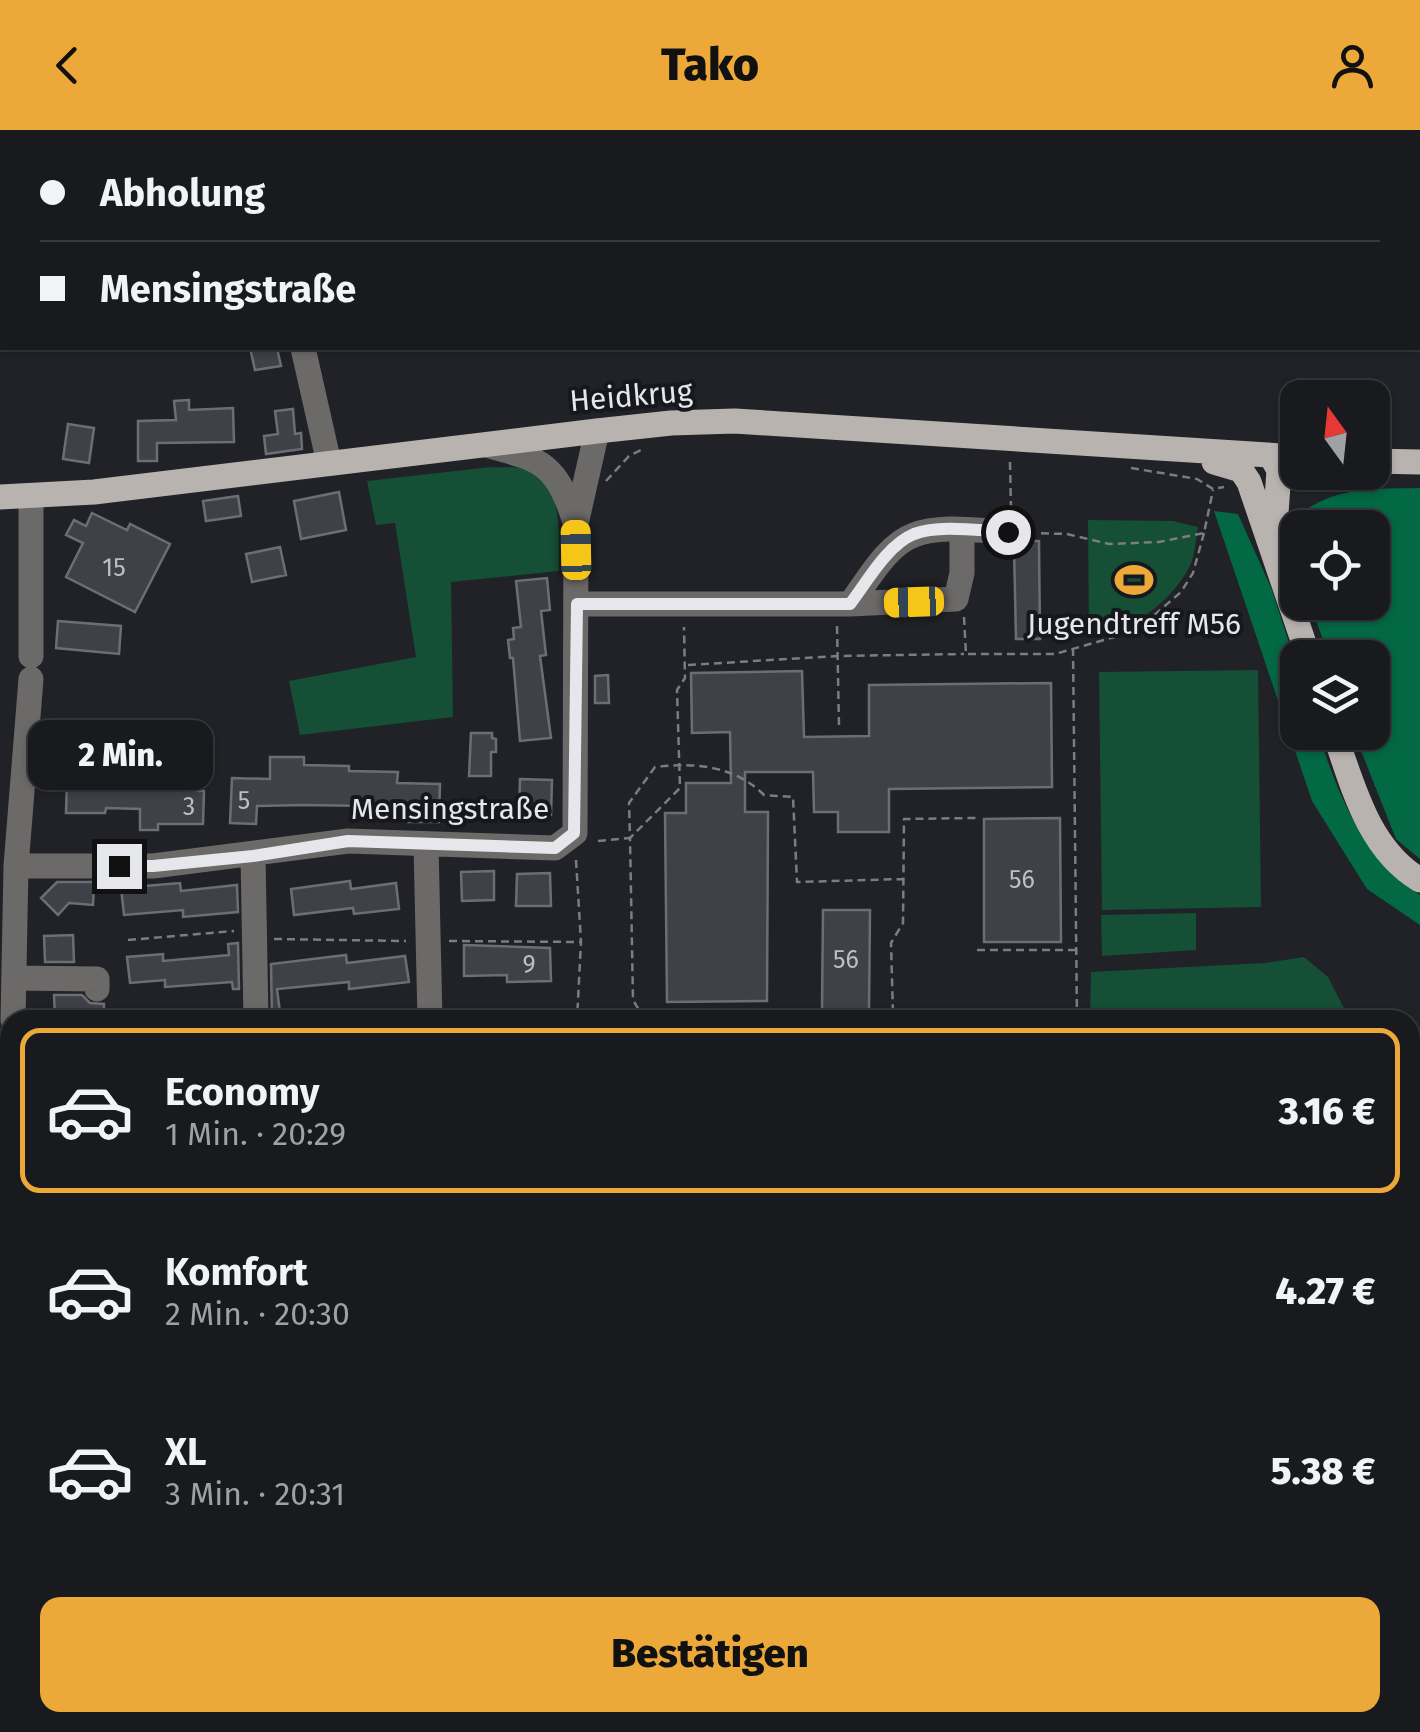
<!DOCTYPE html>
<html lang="de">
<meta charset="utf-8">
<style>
:root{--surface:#181a1d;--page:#212326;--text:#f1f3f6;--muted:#9fa1a4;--line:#36383b;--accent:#eca93a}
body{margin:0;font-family:"Fira Sans",sans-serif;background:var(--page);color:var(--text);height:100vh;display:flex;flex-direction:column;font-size:38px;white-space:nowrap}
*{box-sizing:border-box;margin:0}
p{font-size:32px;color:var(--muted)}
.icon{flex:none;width:55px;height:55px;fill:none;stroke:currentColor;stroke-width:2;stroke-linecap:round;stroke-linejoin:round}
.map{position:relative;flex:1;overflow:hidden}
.side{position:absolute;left:0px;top:880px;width:1420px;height:722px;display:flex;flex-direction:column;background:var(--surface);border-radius:30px 30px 0 0;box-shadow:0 2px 8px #0004,0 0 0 2px var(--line)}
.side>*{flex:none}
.top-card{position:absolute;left:0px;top:0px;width:1420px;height:220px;box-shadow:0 2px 8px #0004,0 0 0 2px var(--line);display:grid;align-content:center;height:220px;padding:0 40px;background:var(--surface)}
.needle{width:65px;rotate:345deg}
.buttons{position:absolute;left:1280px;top:250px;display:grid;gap:20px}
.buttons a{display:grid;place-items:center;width:110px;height:110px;border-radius:20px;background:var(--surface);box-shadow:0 2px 8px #0004,0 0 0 2px var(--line);font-size:50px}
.end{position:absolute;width:45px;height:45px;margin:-22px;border:12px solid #e6e7eb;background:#111;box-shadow:0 0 0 5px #111}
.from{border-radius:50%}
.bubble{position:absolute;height:70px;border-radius:20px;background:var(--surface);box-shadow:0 2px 8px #0004,0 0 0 2px var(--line);font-size:32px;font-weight:800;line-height:70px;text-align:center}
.car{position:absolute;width:30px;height:60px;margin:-30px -15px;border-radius:12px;box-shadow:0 0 8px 2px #0007;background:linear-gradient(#f5c518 24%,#345 0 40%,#f5c518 0 76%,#345 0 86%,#f5c518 0)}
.top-card b{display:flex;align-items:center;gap:35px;height:95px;font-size:38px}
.top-card b+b{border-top:2px solid var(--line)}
.top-card i{width:25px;height:25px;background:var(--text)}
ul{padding:18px 0 0;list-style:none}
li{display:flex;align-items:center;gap:30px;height:165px;margin:0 20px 15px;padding:0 20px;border:5px solid transparent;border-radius:20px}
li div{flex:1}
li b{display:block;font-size:38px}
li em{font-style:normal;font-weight:800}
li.selected{border-color:var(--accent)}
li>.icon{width:90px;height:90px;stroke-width:1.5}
.action{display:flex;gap:20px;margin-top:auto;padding:20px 40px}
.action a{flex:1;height:115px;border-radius:20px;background:var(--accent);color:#111;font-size:40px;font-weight:800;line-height:115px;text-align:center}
header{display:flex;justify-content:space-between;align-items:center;height:130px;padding:0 40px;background:var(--accent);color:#111;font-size:45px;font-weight:800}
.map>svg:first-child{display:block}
</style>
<header><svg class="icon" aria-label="back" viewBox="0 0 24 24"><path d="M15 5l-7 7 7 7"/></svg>Tako<svg class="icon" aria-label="person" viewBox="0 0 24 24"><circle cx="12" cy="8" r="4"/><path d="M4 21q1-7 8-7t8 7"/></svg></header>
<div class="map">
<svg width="1420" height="1602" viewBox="0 0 1420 1602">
<rect width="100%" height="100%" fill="#202227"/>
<path fill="#154f36" d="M491 337C501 338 515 336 525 339 566 352 558 408 559 441L451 452 453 587 300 605 289 551 416 527 395 393 376 395 367 351Z
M1088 390 1173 391 1198 397C1196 409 1195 425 1190 436 1170 474 1131 501 1089 506Z
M1258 540 1261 777 1102 780 1099 542Z
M1196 783V820L1102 826 1101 785Z
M1304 827 1328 847 1350 890H1090L1091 842 1265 833Z
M1410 1009 1420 1029V1152L1410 1155Z
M1420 1203V1279L1410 1282V1206Z
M0 1492H10V1592L16 1593 17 1602H0Z"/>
<path fill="#036844" d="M1420 358V729L1396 709 1354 603 1372 602V528L1329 527 1310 473 1372 472V398H1298L1297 436 1292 392C1326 356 1374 359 1420 358Z
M1214 381 1238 384 1272 460 1297 538 1298 602 1318 603C1340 669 1361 723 1420 765V795L1367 759 1312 671Z"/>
<path fill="#3f4147" stroke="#6b6e74" stroke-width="2.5" d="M250 218H277L281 236 255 240Z
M189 270V280L233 278 234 312 157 313V331H138V291L176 290 174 271Z
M293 279 295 304 301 303 302 319 266 324 264 306 278 304 275 281Z
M68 294 94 298 89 333 63 329Z
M339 362 346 400 301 409 294 371Z
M238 366 241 386 206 391 203 371Z
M92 383 127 400 130 394 170 414 135 482 66 447 83 413 66 405 74 390 86 396Z
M1021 411H1039L1040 509H1016L1014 417Z
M280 417 286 445 252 452 246 424Z
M547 448 550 480 541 481 546 525 540 526 551 608 520 611 513 528H510L508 510 514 509 513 498 521 497 516 451Z
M58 491 121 496 119 524 56 518Z
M802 541 804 607 869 606V555L1051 553 1052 657 889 659V702H838V682H814L813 642H745V682H768L767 871 667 872 665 683H686V653H731L730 602 692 603 691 543Z
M608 545 609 573H595V546Z
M471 603H492V608L496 609V622H491V646H469Z
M270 627H304V635L349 636V641L398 642 397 653 440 654 439 692H408V682L367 681V676L304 675 257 676 256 694 230 693 232 648 270 649Z
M131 636 164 637 163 660 204 661 203 694H158V700H140V679L106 678 105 683H66L67 649 130 651Z
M520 649 552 650 551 685 519 684Z
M1060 688 1061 812H984V689Z
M494 741V770L462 771 461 742Z
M550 743 551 776H516L517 744Z
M350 751 351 759 396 753 399 779 354 784 353 778 294 785 291 759Z
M57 752H94L93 775 69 773 58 785 41 768Z
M180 753 181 761 237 755 238 782 183 787V780L124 785 121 758Z
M823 780H870L869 881 822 880Z
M73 805 74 832H45L44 806Z
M238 813 239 859H233L232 852 165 857V850L130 853 127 827 163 824V831L229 825 228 814Z
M464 815 550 818 551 851 507 852V845L464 846Z
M346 825 347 833 405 826 409 852 349 859V852L277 859 281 890H272L271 834Z
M54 865H82L90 873 104 874V884L55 888Z"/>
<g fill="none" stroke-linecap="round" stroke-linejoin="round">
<path stroke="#7b7d81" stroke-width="2.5" stroke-dasharray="8 5" stroke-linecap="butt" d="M1010 332 1011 379
M1131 338 1197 349 1213 359 1224 357
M606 351 629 326 645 318
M1302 355 1369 352
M1028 403 1067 404 1109 414 1159 412 1204 403 1213 360
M964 487 966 524H1055L1118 506 1145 493 1181 462 1193 443 1204 403
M837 496 839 596
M1073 518 1077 890
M688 535 837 526 964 524
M598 711 630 708 629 673 655 637C695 632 735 636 764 665L793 667 797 752 904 749
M576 730 581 812 577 890
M274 809 406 811
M128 810 234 801
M449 811 581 812
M977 820H1075
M451 885 507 886 514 890
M345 890 408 886
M645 890 633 870 630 708 680 658 677 560 685 548 684 497
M883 890 893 883 891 813 903 793 904 689 976 688
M0 1092H10
M1410 1163 1420 1160
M1410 1531 1420 1516
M569 1592 571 1602
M833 1592 837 1602
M583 1602 617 1592
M1372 1602 1377 1592"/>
<path stroke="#6c6a68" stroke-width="25" d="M253 0 254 2
M44 2 45 0
M0 11 2 12
M303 218 329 333
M486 315C541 330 555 332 574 389
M577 474H850L956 469 962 443V401
M850 474C867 452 886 415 914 405 941 394 980 401 1008 402
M31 526V367
M426 715 430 890
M253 726 256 890
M16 736H153L348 711 555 718 575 703 576 394 597 301
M14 848 97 849V859
M13 890 16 736 31 549
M10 1039V1062
M0 1357 10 1356
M0 1407 10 1406
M0 1475H10
M30 1592V1602
M231 1592 234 1602
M465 1592 468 1602
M741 1592 744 1602"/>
<path stroke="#b8b3ae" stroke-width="25" d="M1414 0 1415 2
M1418 31 1420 57
M1271 326 1279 340 1274 413
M1372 331 1420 332
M1214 332 1241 340 1249 352 1309 528
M0 367 94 362 597 301 671 293 735 291 1298 327
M1334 602C1353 656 1368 719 1420 750"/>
</g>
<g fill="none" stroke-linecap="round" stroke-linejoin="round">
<path stroke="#e6e7eb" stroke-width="12" d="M119 736H153L253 726 348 711 555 718 574 703 577 474H850C867 452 887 415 914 404 941 394 980 401 1008 402"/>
</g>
<defs>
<g id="stadium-bare" transform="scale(3)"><path d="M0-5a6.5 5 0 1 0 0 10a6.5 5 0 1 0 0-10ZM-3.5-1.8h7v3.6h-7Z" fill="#eca93a" stroke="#16181d" stroke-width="2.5" paint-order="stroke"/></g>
</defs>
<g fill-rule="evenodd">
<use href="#stadium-bare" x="1134" y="450"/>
</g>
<g text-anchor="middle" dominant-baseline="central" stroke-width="8" stroke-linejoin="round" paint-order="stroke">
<g font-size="25" fill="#bcbec2">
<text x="114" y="438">15</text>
<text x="244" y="671">5</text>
<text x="189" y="677">3</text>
<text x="1022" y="750">56</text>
<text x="846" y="830">56</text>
<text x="529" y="835">9</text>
</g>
<g font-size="30" fill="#e6e7eb" stroke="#16181d">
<text transform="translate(631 266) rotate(-5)">Heidkrug</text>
<text x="450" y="679">Mensingstraße</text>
</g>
<g font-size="30" fill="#e6e7eb" stroke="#16181d">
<text x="1134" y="494">Jugendtreff M56</text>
</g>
</g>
</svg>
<div class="buttons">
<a><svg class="needle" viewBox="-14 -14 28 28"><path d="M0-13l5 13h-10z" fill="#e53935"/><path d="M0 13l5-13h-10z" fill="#9fa1a4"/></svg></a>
<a><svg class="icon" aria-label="locate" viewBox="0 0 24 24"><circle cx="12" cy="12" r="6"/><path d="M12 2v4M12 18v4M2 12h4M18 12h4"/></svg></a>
<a><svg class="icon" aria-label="layers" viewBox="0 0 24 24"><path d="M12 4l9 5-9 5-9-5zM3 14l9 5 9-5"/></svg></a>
</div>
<i class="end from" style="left:1008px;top:402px"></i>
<i class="end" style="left:119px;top:736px"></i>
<div class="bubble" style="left:28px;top:590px;width:185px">2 Min.</div>
<i class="car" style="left:576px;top:420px;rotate:359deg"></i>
<i class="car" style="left:914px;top:472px;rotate:268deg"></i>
<div class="top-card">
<b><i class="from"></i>Abholung</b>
<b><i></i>Mensingstraße</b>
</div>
<section class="side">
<ul>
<li class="selected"><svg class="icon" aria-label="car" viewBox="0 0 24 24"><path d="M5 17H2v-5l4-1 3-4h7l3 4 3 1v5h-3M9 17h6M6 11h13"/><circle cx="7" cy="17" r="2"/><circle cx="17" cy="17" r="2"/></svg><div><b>Economy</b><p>1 Min. · 20:29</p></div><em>3.16 €</em></li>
<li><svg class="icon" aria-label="car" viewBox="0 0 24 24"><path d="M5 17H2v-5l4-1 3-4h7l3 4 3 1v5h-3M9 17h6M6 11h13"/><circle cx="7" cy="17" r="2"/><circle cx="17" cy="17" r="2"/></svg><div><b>Komfort</b><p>2 Min. · 20:30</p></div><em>4.27 €</em></li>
<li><svg class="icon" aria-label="car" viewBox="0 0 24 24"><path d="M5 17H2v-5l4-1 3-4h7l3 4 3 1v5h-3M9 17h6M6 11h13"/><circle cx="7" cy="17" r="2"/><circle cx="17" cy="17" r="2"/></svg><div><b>XL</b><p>3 Min. · 20:31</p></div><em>5.38 €</em></li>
</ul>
<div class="action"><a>Bestätigen</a></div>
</section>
</div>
